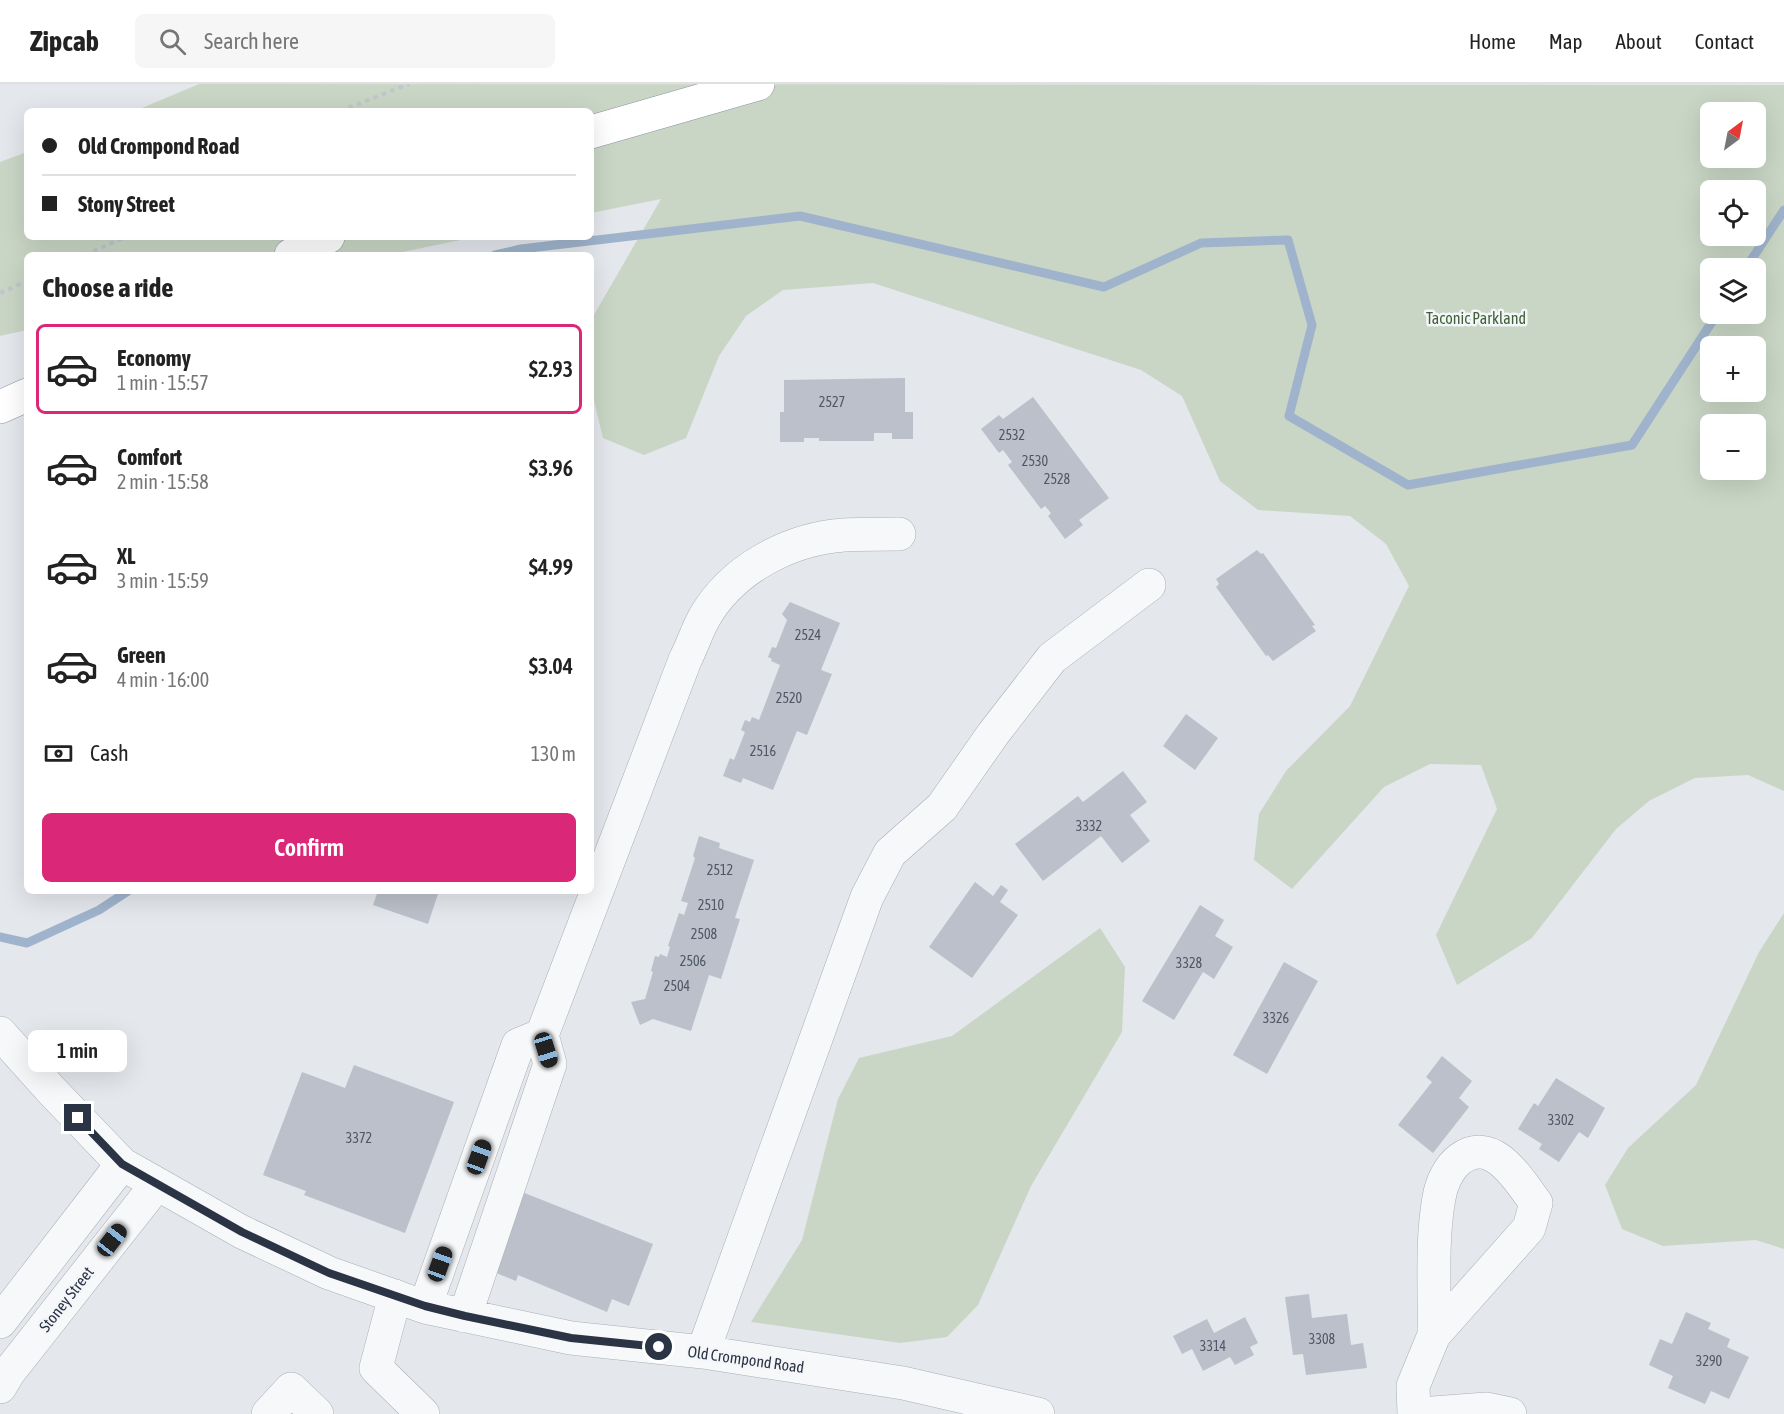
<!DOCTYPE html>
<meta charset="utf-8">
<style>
:root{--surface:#fff;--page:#f6f6f6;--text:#222;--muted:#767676;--line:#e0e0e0;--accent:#db2777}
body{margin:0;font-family:"Asap Condensed",sans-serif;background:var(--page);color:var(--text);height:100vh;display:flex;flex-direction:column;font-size:22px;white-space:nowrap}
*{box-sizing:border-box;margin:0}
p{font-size:20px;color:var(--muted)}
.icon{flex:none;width:33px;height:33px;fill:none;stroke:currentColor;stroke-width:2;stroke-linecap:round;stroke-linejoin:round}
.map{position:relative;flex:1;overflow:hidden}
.panel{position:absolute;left:24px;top:168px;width:570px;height:642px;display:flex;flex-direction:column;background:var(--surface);border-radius:9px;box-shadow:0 6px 24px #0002}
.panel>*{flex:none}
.guide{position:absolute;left:24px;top:24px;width:570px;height:132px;border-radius:9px;box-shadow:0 6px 24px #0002;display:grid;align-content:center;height:132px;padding:0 18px;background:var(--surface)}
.needle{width:39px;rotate:32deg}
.buttons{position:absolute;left:1700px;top:18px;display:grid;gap:12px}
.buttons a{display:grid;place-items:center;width:66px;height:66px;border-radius:9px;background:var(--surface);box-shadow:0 6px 24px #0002;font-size:30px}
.end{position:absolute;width:27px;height:27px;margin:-14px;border:8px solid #2b3445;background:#fff;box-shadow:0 0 0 3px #fff}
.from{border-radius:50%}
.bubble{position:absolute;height:42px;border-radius:9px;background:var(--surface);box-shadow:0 6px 24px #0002;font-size:20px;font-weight:600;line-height:42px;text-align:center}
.car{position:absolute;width:18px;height:36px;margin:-18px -9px;border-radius:8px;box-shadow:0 0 4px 2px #0007;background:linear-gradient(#222 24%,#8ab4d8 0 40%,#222 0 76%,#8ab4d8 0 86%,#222 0)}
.guide b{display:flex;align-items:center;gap:21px;height:57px;font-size:22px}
.guide b+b{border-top:2px solid var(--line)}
.guide i{width:15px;height:15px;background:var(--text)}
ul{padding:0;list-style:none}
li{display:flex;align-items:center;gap:18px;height:90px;margin:0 12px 9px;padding:0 6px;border:3px solid transparent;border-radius:9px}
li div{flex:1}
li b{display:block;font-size:22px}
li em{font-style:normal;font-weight:600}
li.on{border-color:var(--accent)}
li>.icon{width:54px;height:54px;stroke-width:1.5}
h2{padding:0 18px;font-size:27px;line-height:72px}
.pay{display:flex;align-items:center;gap:15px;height:66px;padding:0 18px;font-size:22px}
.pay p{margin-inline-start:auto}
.action{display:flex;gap:12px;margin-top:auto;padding:12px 18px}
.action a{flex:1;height:69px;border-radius:9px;background:var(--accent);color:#fff;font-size:24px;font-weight:600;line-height:69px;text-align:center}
header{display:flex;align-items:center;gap:36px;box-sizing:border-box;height:84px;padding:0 30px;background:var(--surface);border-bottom:2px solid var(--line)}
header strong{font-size:28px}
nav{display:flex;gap:33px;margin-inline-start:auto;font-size:21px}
.search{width:420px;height:54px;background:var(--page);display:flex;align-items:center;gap:15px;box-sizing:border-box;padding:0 21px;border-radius:9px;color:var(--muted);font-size:22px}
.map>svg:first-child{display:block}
</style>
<header>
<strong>Zipcab</strong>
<div class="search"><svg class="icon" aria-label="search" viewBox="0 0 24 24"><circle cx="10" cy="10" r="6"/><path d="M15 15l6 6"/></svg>Search here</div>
<nav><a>Home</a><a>Map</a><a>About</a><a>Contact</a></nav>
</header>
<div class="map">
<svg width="1784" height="1330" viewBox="0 0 1784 1330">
<rect width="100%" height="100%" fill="#e4e7ec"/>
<path fill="#c9d6c5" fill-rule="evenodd" d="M199 0 1784 1V707L1748 691 1695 694 1649 717 1616 745 1532 854 1457 901 1436 851 1497 725 1481 681 1430 680 1384 703 1292 805 1254 776 1259 730 1286 687 1350 622 1409 502 1386 460 1350 432 1258 426 1220 397 1182 312 1141 286 873 199 783 206 746 232 719 272 686 354 644 371 603 354 591 304V236L661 115 591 129V27H135ZM1710 28H1755V74H1710ZM1710 106H1755V152H1710ZM1710 184H1755V230H1710ZM1710 262H1755V308H1710ZM1710 340H1755V386H1710Z
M27 68V153H475L388 171H27V246L0 252V78Z
M1784 829V1165L1756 1156 1663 1162 1622 1145 1605 1101 1628 1064 1696 1001 1759 868Z
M1100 844 1125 883 1122 948 1031 1102 978 1221 947 1253 900 1259 751 1238 802 1156 838 1015 859 974 952 952Z"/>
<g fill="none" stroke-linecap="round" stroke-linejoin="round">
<path stroke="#9fb4cc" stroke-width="9" d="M495 171 521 165 800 132 1104 203 1201 159 1288 156 1312 241 1289 332 1408 401 1632 361 1717 230
M1746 184 1784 126
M0 853 27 859 99 826 128 807"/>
</g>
<path fill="#bbc0ca" d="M905 294V328H913V355H892V349H874V357H819V354H804V358H780V328H784V296Z
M1033 313 1109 414 1079 436 1083 441 1065 455 1048 432 1051 429 1045 422 1041 425 1008 381 1012 378 1003 366 999 369 981 345 999 331 1003 335Z
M1257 466 1261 470 1263 469 1315 541 1312 542 1316 547 1273 577 1268 571 1266 572 1216 503 1219 500 1216 495Z
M790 518 840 539 821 586 832 590 807 651 797 647 773 706 743 694 741 699 723 692 730 674 734 676 745 648 741 646 745 636 750 638 752 633 759 636 780 581 771 577 772 575 768 573 772 563 776 564 787 536 782 530Z
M1186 630 1218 654 1195 686 1163 662Z
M1123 687 1147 718 1130 731 1150 757 1122 779 1101 752 1043 797 1015 760 1078 712 1083 718Z
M699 752 720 759 719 764 754 776 735 834 740 835 721 895 709 891 691 947 653 935 640 941 631 918 645 915 653 888 651 887 655 872 659 873 660 870 667 873 670 863 668 862 679 829 684 831 688 819 681 817 695 774 693 772Z
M975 798 993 812 1001 801 1008 806 1000 818 1018 831 972 894 929 863Z
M378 807H439L428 840 373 821Z
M1200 821 1224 836 1215 852 1233 863 1214 895 1203 888 1174 936 1142 917Z
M1284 878 1318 897 1267 990 1233 971Z
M1442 972 1472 997 1459 1014 1469 1023 1433 1069 1398 1041 1432 998 1426 993Z
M354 981 454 1018 405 1149 304 1111 306 1107 263 1091 302 988 345 1004Z
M1556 994 1605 1024 1588 1054 1579 1048 1559 1078 1539 1065 1542 1060 1518 1045 1534 1019 1538 1022Z
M517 1106 653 1160 629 1222 612 1215 607 1228 518 1191 516 1197 486 1185Z
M1309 1210 1312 1234 1347 1230 1351 1261 1363 1259 1367 1284 1306 1291 1303 1270 1293 1271 1285 1213Z
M1686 1228 1711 1239 1708 1245 1730 1255 1727 1263 1749 1273 1729 1315 1711 1307 1705 1320 1668 1304 1673 1292 1649 1281 1660 1255 1672 1260Z
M1245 1233 1258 1259 1250 1263 1254 1271 1235 1281 1230 1273 1203 1287 1192 1265 1182 1270 1173 1252 1207 1235 1214 1249Z"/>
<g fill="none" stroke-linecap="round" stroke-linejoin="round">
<g stroke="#a9aeb7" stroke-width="34">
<path id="minor" d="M0 949 52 1007 122 1080 242 1148 329 1189 425 1223 571 1254 703 1268 903 1299 1038 1330
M395 1212 376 1284 423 1330
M425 1223 518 961 542 951
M465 1232 550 980 542 951 685 576C692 562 697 547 704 534 732 485 789 455 844 451 863 450 881 450 899 450
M0 1238 122 1080
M703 1268 867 813 890 769 942 723 993 650 1052 574 1149 501
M0 1303 9 1288 157 1100
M268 1330 291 1305 317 1330
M1414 1330 1413 1302 1434 1251 1529 1144 1536 1119C1518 1095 1493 1051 1460 1075 1449 1083 1441 1100 1439 1114 1431 1157 1435 1208 1434 1251
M1420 1330 1486 1325 1510 1330"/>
</g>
<g stroke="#8b94a3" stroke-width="34">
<path id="highway" d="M591 48 758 0
M291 171 328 153
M0 323 27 311"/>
</g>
<path stroke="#c2c5cb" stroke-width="4" stroke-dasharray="4.5 4.5" stroke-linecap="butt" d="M340 27 409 0
M85 171 125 153
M0 209 27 197"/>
<use href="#minor" stroke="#f7f8fa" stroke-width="33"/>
<use href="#highway" stroke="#fff" stroke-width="33"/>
</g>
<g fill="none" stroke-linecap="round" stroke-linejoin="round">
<path stroke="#2b3445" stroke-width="8" d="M78 1034 122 1080 242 1148 329 1189 425 1222 465 1232 571 1254 659 1263"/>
</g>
<g text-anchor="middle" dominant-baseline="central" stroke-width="5" stroke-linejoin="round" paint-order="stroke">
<g font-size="14" fill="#4f5766">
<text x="832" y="318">2527</text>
<text x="1012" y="351">2532</text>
<text x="1035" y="377">2530</text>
<text x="1057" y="395">2528</text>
<text x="808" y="551">2524</text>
<text x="789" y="614">2520</text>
<text x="763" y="667">2516</text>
<text x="1089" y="742">3332</text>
<text x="720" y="786">2512</text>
<text x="711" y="821">2510</text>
<text x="704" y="850">2508</text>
<text x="693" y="877">2506</text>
<text x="1189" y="879">3328</text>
<text x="677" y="902">2504</text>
<text x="1276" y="934">3326</text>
<text x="1561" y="1036">3302</text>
<text x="359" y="1054">3372</text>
<text x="1322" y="1255">3308</text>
<text x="1213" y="1262">3314</text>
<text x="1709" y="1277">3290</text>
</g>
<g font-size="16" fill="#3f6138" stroke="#f4f6f9">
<text x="1476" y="234">Taconic Parkland</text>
</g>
<g font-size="16" fill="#2b3445" stroke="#f4f6f9">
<text transform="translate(66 1215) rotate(-52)">Stoney Street</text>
<text transform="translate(746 1275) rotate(8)">Old Crompond Road</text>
</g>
</g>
</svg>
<div class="buttons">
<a><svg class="needle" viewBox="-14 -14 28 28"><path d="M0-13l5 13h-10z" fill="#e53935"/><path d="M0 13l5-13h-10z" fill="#767676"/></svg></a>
<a><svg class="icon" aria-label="locate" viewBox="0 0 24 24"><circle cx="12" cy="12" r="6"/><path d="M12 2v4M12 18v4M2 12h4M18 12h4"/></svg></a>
<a><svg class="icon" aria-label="layers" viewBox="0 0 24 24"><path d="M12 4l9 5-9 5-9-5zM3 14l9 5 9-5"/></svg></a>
<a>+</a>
<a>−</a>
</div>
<i class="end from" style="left:659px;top:1263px"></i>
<i class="end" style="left:78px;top:1034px"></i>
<div class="bubble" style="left:28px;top:946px;width:99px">1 min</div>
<i class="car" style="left:546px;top:966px;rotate:163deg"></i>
<i class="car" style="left:479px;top:1073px;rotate:20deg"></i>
<i class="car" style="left:112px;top:1156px;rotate:38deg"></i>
<i class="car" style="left:440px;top:1180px;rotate:20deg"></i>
<div class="guide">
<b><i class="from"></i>Old Crompond Road</b>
<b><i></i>Stony Street</b>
</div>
<section class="panel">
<h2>Choose a ride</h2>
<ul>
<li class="on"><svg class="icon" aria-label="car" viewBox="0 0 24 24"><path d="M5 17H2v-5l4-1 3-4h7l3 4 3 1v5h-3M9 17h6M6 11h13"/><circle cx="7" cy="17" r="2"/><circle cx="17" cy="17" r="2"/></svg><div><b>Economy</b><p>1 min · 15:57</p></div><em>$2.93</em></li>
<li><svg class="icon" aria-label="car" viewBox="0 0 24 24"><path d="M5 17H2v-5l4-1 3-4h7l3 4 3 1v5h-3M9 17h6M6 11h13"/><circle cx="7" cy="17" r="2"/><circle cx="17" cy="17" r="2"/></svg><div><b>Comfort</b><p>2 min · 15:58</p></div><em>$3.96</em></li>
<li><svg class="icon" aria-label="car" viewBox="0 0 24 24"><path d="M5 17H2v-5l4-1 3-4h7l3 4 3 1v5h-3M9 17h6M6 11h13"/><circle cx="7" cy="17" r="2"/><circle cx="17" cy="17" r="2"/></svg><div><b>XL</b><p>3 min · 15:59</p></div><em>$4.99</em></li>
<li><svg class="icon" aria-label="car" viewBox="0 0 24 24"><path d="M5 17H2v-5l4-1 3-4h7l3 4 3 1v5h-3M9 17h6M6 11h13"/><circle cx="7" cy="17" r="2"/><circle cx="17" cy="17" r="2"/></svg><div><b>Green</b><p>4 min · 16:00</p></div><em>$3.04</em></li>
</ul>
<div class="pay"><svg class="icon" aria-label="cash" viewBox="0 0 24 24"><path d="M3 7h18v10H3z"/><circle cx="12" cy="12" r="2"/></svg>Cash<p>130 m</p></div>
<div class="action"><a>Confirm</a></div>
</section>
</div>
